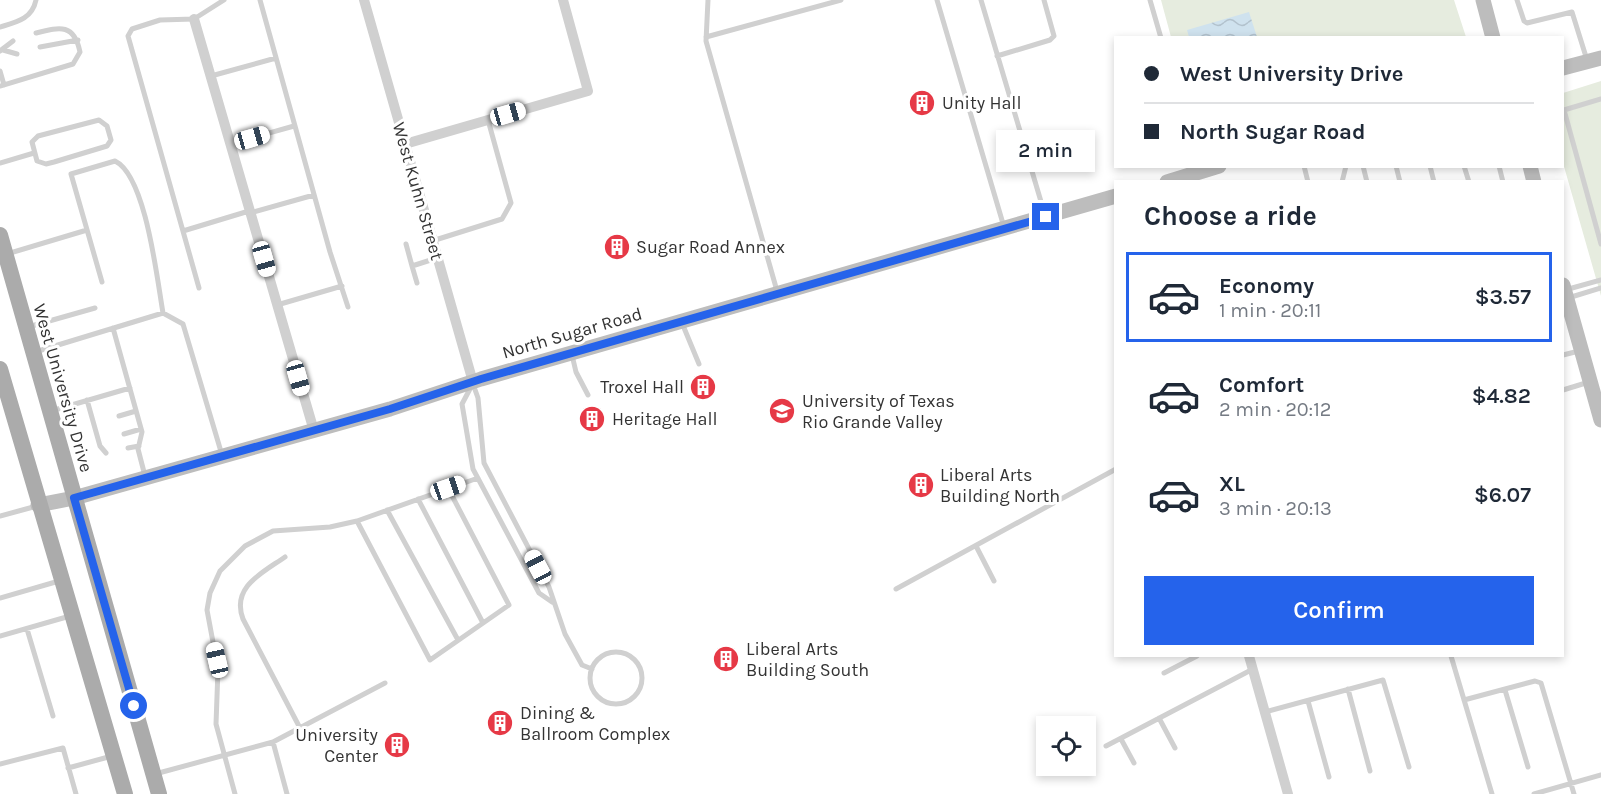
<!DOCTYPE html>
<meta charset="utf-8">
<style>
:root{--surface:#fff;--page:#f2f2f3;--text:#1f2937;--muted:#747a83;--line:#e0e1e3;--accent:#2563eb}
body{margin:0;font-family:Karla,sans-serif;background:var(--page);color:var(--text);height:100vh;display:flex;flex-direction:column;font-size:22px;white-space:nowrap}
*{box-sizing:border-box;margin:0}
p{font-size:20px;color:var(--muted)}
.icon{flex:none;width:33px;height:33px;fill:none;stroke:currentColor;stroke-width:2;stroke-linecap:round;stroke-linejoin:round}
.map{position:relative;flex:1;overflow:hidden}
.sheet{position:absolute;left:1114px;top:180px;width:450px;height:477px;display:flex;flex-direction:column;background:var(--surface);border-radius:0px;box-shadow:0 3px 9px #0003}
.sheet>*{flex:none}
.top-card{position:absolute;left:1114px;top:36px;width:450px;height:132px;border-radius:0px;box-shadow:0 3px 9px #0003;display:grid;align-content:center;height:132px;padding:0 30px;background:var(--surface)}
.controls{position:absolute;left:1036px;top:716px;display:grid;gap:12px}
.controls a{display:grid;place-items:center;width:60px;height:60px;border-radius:0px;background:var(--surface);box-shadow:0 3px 9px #0003;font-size:30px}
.end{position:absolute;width:27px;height:27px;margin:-14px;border:8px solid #2563eb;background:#fff;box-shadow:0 0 0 3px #fff}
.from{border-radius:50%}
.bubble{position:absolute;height:42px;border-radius:0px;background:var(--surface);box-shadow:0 3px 9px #0003;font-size:20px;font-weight:600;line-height:42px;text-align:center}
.car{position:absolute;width:18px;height:36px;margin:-18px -9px;border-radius:8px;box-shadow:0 0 4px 2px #0007;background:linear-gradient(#fff 24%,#345 0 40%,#fff 0 76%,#345 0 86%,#fff 0)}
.top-card b{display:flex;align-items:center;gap:21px;height:57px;font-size:22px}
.top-card b+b{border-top:2px solid var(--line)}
.top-card i{width:15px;height:15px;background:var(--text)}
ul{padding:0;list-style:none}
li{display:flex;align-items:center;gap:18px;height:90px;margin:0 12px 9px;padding:0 18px;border:3px solid transparent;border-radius:0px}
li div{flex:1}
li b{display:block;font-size:22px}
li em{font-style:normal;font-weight:600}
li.current{border-color:var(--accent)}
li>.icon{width:54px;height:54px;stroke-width:1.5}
h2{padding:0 30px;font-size:27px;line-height:72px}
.cta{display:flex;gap:12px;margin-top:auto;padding:12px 30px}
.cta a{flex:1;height:69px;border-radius:0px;background:var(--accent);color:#fff;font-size:24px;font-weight:600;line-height:69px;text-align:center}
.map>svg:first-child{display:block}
</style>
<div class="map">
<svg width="1601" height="794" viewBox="0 0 1601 794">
<defs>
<pattern id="water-waves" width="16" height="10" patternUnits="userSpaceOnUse" patternTransform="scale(1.5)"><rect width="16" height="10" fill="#cfe2ee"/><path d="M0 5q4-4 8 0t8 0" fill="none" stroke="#b2c2cd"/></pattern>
</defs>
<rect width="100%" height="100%" fill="#fff"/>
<path fill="#e6ecdf" d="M1161 0H1454L1466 37H1171Z
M1601 81V296L1563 163V93Z"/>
<path fill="url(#water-waves)" d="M1249 12 1257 37H1189L1187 30Z"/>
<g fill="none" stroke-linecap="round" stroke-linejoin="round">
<path stroke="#d0d0d0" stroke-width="5" d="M260 0 330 252 348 307
M708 0 706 41 777 291
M937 0 1004 227
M981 0 1045 215
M1150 0 1161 38
M1517 0 1524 21 1527 23 1572 12 1587 60
M0 27C17 22 32 19 36 0
M706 37 841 0
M40 47 78 40
M3 50 17 54
M0 51 13 41
M997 56 1050 40 1054 36 1044 0
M0 71 4 85
M211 76 276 58
M0 86 73 64 80 52C74 23 60 27 36 33
M1601 99 1564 110 1601 244
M99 120 107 126 111 140 107 146 54 162 46 164 37 161 32 142 38 136Z
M230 144 294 126
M0 163 34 153
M1304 166 1308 182
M1363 166 1367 182
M1396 166 1400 182
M1430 166 1434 182
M1464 166 1469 182
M1499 166 1503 182
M1342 182 1346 166
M250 213 314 195
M183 231 249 211
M432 241 502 219 511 203 488 120
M406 244 412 266
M7 254 87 230
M102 282 71 174 115 161C146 176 157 279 163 313
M417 283 412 266 437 258
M199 288 128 36 132 29 160 20 194 19 224 0
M1565 290 1601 280
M1568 298 1601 288
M277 305 342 286
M682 323 699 364
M28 327 95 308
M113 328 142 432 138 449 145 476
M35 352 163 313 183 324 222 455
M572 355 576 372 588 395
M1563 355 1579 351
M473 384 478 398 484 463 549 587 565 634 582 665 592 669
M471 387 462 404 473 469 539 593 552 602
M1563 390 1589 382
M87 400 100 446 106 453
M51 411 130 388
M119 416 136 411
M124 434 141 429
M128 448 139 446
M418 499 483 623
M387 510 458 640
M0 516 37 506
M357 521 430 660 509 605 448 488
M976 546 994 581
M285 557C262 573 231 587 243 619L300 728
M896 589 1116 469
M0 598 59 581
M27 629 53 716
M0 636 70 616
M590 678a26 26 0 1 1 52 0a26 26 0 1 1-52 0Z
M1451 656 1492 794
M1164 673 1197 656
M1348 689 1370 771
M1505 690 1528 767
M1464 700 1535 681 1541 683 1574 794
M1308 701 1329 777
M1265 712 1383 680 1409 767
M1159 718 1175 748
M1121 739 1134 763
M273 742 287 794
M1106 746 1253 669
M0 764 63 748 76 794
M68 768 112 756
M155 774 273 742 385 683
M235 794 216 724 218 669 207 610 210 593 220 571 245 546 273 531 330 527 357 521 478 478
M1534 794 1601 775"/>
<path stroke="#d0d0d0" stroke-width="10" d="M364 0 473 382
M194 19 314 431
M405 144 588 91 563 0
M1249 656 1288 794"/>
<path stroke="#bdbdbd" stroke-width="15" d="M1483 0 1493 38
M1563 68 1601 58
M1530 166 1534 182
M1167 182 1219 166
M1563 285 1601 420
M38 505 74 498 390 409 481 379 1116 196"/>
<path stroke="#ababab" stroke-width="16" d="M0 235 159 794
M0 369 125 794"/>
</g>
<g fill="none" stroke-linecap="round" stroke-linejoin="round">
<path stroke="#2563eb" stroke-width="8" d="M134 706 74 498 390 409 481 379 1046 217"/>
</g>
<defs>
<g id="building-disc" transform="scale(1.35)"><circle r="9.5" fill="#e63946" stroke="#fff"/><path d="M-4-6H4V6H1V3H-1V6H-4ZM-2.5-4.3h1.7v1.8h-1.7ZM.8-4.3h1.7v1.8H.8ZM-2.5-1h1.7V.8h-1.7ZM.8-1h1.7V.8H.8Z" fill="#fff"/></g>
<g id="university-disc" transform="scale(1.35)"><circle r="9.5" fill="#e63946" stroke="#fff"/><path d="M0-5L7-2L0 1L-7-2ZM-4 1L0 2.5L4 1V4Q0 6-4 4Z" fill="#fff"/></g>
</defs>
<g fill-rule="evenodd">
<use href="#building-disc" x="922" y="103"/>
<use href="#building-disc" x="617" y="247"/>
<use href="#building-disc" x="703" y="387"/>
<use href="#university-disc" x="782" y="411"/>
<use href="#building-disc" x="592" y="419"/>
<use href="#building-disc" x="921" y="485"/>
<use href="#building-disc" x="726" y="659"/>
<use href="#building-disc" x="500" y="723"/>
<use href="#building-disc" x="397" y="745"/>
</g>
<g text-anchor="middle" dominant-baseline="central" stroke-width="6" stroke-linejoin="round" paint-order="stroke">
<g font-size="18" fill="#333" stroke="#fff" text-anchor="start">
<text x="942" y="103">Unity Hall</text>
<text x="636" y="247">Sugar Road Annex</text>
<text x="684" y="387" text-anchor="end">Troxel Hall</text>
<text x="802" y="401">University of Texas<tspan x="802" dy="21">Rio Grande Valley</tspan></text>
<text x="612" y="419">Heritage Hall</text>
<text x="940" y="475">Liberal Arts<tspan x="940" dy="21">Building North</tspan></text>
<text x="746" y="649">Liberal Arts<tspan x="746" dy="21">Building South</tspan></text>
<text x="520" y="713">Dining &amp;<tspan x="520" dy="21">Ballroom Complex</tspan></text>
<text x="378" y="735" text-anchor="end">University<tspan x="378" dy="21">Center</tspan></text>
</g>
<g font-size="18" fill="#333" stroke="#fff">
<text transform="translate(418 191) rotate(74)">West Kuhn Street</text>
<text transform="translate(572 333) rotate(-16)">North Sugar Road</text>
<text transform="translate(63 388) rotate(74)">West University Drive</text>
</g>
</g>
</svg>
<div class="controls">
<a><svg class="icon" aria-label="locate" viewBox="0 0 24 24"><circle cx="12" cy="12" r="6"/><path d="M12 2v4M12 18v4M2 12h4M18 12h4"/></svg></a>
</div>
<i class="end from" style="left:134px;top:706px"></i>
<i class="end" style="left:1046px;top:217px"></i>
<div class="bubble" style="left:996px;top:130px;width:99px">2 min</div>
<i class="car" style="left:508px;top:114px;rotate:74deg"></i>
<i class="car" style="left:252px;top:138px;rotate:74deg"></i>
<i class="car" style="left:264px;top:259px;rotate:164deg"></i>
<i class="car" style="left:298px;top:378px;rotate:164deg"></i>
<i class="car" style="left:448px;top:488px;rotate:71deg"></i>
<i class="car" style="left:538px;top:567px;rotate:332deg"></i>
<i class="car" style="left:217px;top:660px;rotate:347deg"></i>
<div class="top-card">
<b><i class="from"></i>West University Drive</b>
<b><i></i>North Sugar Road</b>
</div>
<section class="sheet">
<h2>Choose a ride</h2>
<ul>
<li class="current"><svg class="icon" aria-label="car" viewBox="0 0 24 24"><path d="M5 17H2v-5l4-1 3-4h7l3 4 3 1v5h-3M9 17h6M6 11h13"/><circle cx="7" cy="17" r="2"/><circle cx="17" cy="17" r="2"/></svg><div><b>Economy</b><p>1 min · 20:11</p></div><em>$3.57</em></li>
<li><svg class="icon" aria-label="car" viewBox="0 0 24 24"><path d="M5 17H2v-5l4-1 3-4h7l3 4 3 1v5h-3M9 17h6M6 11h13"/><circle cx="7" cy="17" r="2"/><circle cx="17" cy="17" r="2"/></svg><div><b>Comfort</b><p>2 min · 20:12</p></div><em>$4.82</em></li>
<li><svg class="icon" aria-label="car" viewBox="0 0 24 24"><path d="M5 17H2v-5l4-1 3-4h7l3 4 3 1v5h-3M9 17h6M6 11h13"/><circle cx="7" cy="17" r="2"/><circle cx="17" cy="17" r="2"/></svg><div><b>XL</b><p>3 min · 20:13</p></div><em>$6.07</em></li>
</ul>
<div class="cta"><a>Confirm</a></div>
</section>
</div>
